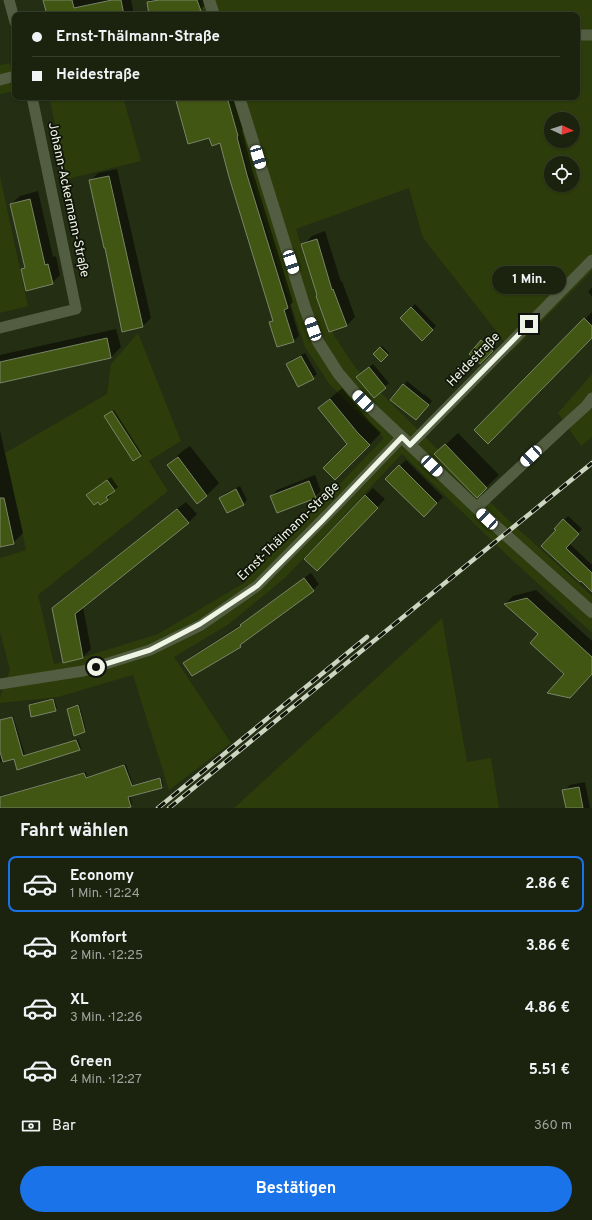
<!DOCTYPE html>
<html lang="de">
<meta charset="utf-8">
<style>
:root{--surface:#1b220e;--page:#282f1c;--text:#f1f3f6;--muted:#a0a49e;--line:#393f2e;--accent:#1a73e8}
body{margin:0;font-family:Overpass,sans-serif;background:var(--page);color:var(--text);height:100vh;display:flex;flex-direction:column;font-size:15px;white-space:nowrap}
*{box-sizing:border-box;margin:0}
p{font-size:13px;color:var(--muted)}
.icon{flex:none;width:22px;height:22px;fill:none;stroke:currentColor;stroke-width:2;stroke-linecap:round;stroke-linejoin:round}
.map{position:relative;height:808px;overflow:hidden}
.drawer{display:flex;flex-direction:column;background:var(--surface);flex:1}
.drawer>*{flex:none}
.hud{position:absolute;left:12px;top:12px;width:568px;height:88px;border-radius:8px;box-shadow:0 1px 3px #0004,0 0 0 1px var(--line);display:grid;align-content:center;height:88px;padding:0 20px;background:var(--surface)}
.needle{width:26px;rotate:93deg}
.fabs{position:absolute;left:544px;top:112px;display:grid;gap:8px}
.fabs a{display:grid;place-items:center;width:36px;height:36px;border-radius:50%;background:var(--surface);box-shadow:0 1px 3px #0004,0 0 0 1px var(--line);font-size:20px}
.end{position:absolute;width:18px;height:18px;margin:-9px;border:5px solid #eef5e4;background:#111;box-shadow:0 0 0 2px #111}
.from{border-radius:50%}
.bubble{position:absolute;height:28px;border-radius:14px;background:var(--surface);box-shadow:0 1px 3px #0004,0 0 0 1px var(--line);font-size:13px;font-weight:700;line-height:28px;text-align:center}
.car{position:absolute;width:12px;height:24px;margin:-12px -6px;border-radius:5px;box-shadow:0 0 3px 1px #0007;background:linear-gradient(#fff 24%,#345 0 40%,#fff 0 76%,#345 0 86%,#fff 0)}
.hud b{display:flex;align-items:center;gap:14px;height:38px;font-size:15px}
.hud b+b{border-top:1px solid var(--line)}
.hud i{width:10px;height:10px;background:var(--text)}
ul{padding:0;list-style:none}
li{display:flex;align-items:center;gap:12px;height:56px;margin:0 8px 6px;padding:0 12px;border:2px solid transparent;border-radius:8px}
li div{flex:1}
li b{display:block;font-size:15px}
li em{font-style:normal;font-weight:700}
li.active{border-color:var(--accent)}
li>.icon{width:36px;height:36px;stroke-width:1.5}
h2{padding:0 20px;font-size:18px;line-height:48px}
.pay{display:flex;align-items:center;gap:10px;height:44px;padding:0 20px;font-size:15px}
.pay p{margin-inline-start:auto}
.action{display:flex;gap:8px;margin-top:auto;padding:8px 20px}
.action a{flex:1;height:46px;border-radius:24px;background:var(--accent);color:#fff;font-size:16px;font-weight:700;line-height:46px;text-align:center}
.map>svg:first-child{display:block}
</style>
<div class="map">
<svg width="592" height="808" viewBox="0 0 592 808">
<rect width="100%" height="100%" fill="#242e13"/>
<path fill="#2c3c0a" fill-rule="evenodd" d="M200 0H592V271L512 351 423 238 409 188 296 229 317 293 335 337 355 367 501 513 592 596V633L509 557 402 454 286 577 229 624 174 657 231 743 169 790 133 675 58 697 0 703V697L10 670 0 632V558L26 550 5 453 107 394 111 364 138 333 181 441 149 461 168 491 38 595 54 664 84 657 158 634 244 583 384 438 330 385 305 347 273 250 227 97H577V15H204ZM551 119H573V141H551ZM551 163H573V185H551Z
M10 63 15 91 0 94V65Z
M49 97H123L141 161 67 179Z
M0 176 28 306 0 313Z
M592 374V437L581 446 558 413Z
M442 618 467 762 491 758 499 808H234Z"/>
<path fill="#0007" d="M44 0H131L134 15H48Z
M150 0H205L206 4 200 10 174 14 172 15H150L148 2Z
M175 97H234L243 130H242L252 169 293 302 290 305 299 336 293 341 270 323 274 319 221 142 210 137Z
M117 169 151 318 143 326 106 247 90 181 98 173Z
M38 191 53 257 56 256 60 275 52 283 22 270 26 266 11 204 20 196Z
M325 231 341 282 342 281 355 317 346 326 303 245 312 236Z
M592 287V296L588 292Z
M415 304 436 326 422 339 401 318Z
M592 312V337L475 430Z
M116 329 121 347 111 357 0 382V355Z
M485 337 496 346 480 363 482 341Z
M382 346 389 353 381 361 374 354Z
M305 353 317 374 313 378 287 364 291 360Z
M373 364 389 383 374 397 362 373Z
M407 381 424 395V394L432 401 420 415 404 385Z
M342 388 369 421 381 433 335 479 349 444 319 408Z
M114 410 142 454 140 455 107 414Z
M0 431 23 533 13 543 0 546Z
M458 433 499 475 477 496 436 454Z
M190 446 219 483 207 495 197 503 169 465 180 453Z
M406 460 443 497 424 516 387 479Z
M315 475 321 491 315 497 271 496 277 490Z
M111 477 118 487 110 494 111 495 107 499 92 491Z
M240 486 247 500 243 504 220 498 224 494Z
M373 488 385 499 325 562 365 496Z
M186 502 197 514 189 522 83 607 91 649 83 657 64 661 53 608 61 600Z
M568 516 582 529 569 543 592 565V590L581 580 556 528Z
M311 573 319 584 313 590 246 640 240 646 185 663 191 657 242 624 248 619Z
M536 590 592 641V673L566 674 540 634 505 604 513 596Z
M54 698 57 708 55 710 30 705 31 703Z
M79 704 86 730 85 732 68 709 69 707Z
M13 716 25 755 78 739 81 748 79 750 14 758 0 762V720Z
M126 764 133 785 161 777 163 785 162 787 130 796 132 804 131 806 123 808H0V795V796L86 772 87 777Z
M585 782 590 808H567L564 791 570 785Z"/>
<path fill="#415613" stroke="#798567" d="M43 0H72L74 8 112 0H121L124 15H47Z
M159 0H197L201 11 171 15H149L147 2Z
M175 97H227L238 136 237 137 247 175 288 308 284 310 294 342 277 347 269 322 273 321 229 177 220 143 212 146 209 138 188 144Z
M109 176 143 327 122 332 105 248H104L89 180Z
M30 199 45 265 48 264 53 284 26 291 21 269 25 268 10 204Z
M317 239 332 290 333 289 347 326 329 332 316 296 317 295 301 244Z
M411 307 433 330 422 341 400 318Z
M584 318 592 326V338L488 444 474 430Z
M107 338 111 358 0 383V362Z
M481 340 493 351 480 364 469 354Z
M380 347 388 355 381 362 373 354Z
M301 356 314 379 298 387 286 364Z
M369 367 386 388 374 398 356 377Z
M403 384 429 405 416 420 390 400Z
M330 399 357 432 370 445 335 480 323 468 347 444 318 408Z
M112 411 141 456 133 461 104 416Z
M445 444 487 488 477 498 434 454Z
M178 457 207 496 197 504 167 465Z
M399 465 437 503 424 517 385 479Z
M107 480 115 491 106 497 108 500 100 505 98 502 94 505 86 495Z
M309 481 316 498 277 513 270 496Z
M236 489 244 505 227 513 219 498Z
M365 495 378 508 317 571 304 559Z
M0 498H4L14 544 0 547Z
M177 509 189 523 75 614 83 658 63 663 52 608Z
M563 519 579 534 566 548 592 573V592L581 581 580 582 541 546 556 530 554 529Z
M304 578 314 591 240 645 241 647 192 676 183 663 241 626 240 625Z
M527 598 592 657V674L570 698 547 693 564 674 530 643 538 634 504 604Z
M53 699 56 711 31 717 29 705Z
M78 705 85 732 74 736 67 709Z
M12 717 23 756 76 740 80 750 17 770 14 759 3 762 0 752V720Z
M124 765 132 786 160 778 162 788 128 797 131 807 127 808H0V797L84 773 86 778Z
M579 787 583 808H566L562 790Z"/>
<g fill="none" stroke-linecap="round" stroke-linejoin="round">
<path stroke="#525d41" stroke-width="11" d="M9 0 15 22
M577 35H592
M0 80 15 76
M0 328 76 309 32 97
M410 445 592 260
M476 508 565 425 586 406 592 398
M0 684 83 671 150 650 201 625 257 586 339 503 402 437"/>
<path stroke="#525d41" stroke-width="12" d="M209 0 214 15
M239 97 305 308 317 340 338 373 355 393 499 529 592 612"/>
<g stroke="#cdd4c1" stroke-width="4.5">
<path id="rail" d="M158 808 367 637
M169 808 592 463"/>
</g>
<use href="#rail" stroke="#101409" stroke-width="3" stroke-dasharray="9" stroke-linecap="butt"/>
</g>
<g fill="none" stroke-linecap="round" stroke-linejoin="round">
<path stroke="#eef5e4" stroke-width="5" d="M96 667 150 650 200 624 257 586 322 521 402 437 410 445 529 324"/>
</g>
<g text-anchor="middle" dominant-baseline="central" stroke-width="3.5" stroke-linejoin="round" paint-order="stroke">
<g font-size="13" fill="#eef5e4" stroke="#101409">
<text transform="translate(68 200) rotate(78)">Johann-Ackermann-Straße</text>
<text transform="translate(474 360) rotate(-46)">Heidestraße</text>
<text transform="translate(289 532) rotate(-44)">Ernst-Thälmann-Straße</text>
</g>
</g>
</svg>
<div class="fabs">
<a><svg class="needle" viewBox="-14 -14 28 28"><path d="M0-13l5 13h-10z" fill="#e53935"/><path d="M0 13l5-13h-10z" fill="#a0a49e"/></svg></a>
<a><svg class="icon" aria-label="locate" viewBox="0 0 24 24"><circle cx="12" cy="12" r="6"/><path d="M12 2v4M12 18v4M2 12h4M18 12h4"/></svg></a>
</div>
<i class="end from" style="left:96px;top:667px"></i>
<i class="end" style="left:529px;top:324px"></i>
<div class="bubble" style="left:492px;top:266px;width:74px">1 Min.</div>
<i class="car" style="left:258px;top:157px;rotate:163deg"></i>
<i class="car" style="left:291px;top:262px;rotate:162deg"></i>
<i class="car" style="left:313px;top:329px;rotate:340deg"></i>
<i class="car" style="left:363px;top:401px;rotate:315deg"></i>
<i class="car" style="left:531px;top:456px;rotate:227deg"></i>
<i class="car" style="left:432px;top:466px;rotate:134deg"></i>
<i class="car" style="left:487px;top:519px;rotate:313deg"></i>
<div class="hud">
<b><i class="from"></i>Ernst-Thälmann-Straße</b>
<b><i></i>Heidestraße</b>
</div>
</div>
<section class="drawer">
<h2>Fahrt wählen</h2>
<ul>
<li class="active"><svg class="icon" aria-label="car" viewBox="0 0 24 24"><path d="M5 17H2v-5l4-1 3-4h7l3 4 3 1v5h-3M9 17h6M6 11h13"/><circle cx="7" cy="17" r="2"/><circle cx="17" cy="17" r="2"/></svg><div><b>Economy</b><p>1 Min. · 12:24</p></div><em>2.86 €</em></li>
<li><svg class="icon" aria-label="car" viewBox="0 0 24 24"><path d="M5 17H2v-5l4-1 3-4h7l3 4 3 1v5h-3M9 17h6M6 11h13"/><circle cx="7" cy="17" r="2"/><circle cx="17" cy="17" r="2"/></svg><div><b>Komfort</b><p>2 Min. · 12:25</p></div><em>3.86 €</em></li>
<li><svg class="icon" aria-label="car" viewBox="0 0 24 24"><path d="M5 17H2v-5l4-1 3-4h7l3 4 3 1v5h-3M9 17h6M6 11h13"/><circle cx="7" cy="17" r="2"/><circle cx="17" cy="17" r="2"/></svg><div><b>XL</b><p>3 Min. · 12:26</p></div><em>4.86 €</em></li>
<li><svg class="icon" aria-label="car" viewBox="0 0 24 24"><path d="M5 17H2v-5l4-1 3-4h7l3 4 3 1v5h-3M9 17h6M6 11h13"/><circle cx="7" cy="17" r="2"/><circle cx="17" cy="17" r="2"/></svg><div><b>Green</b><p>4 Min. · 12:27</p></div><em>5.51 €</em></li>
</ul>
<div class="pay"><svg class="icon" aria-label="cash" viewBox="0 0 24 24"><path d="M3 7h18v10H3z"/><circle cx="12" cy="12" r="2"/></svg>Bar<p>360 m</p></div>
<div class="action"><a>Bestätigen</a></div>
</section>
